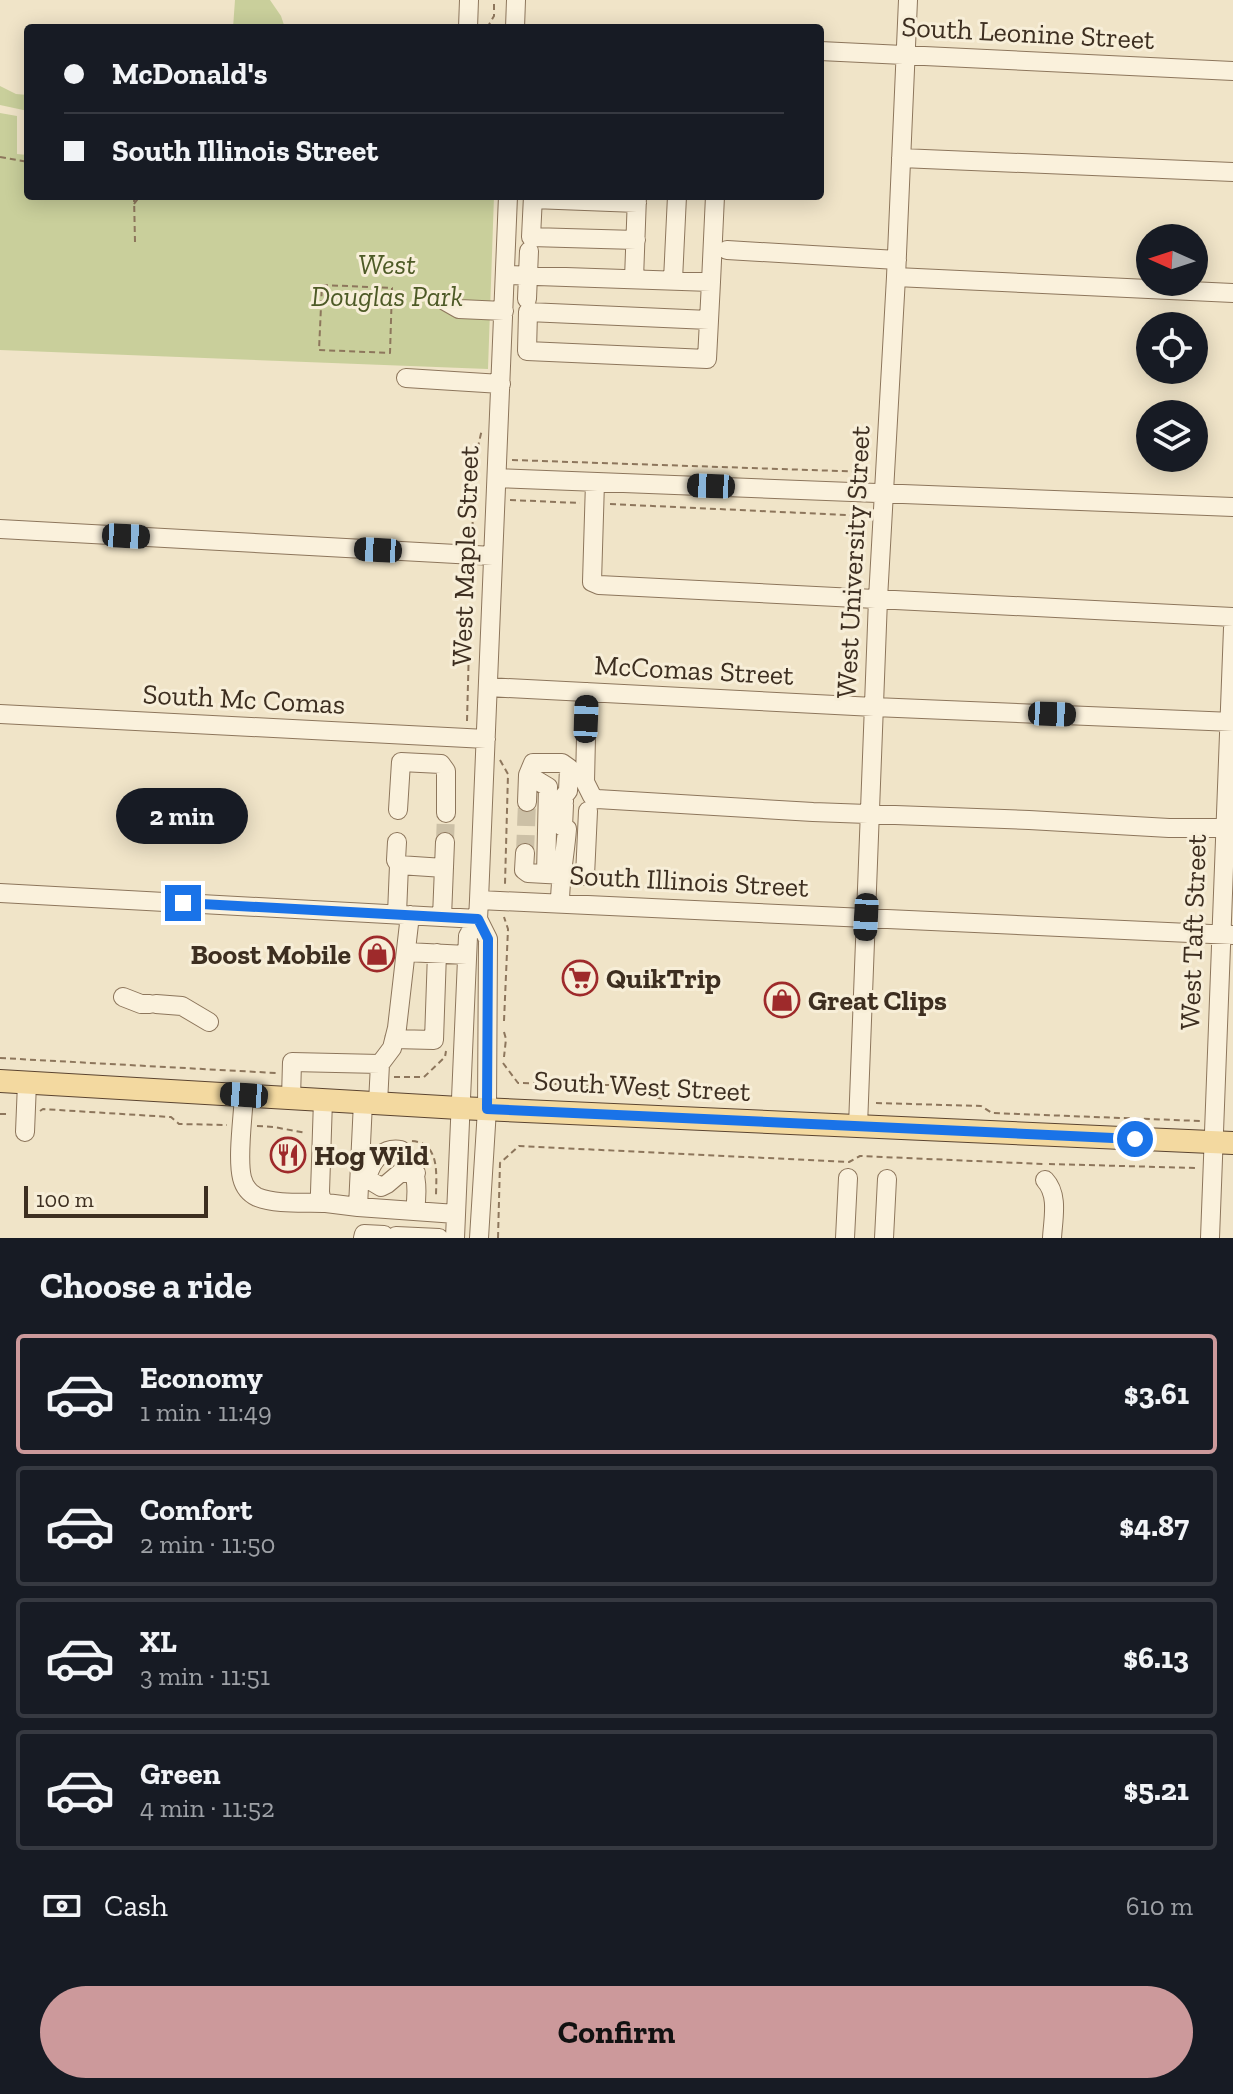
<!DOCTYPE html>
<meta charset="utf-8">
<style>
:root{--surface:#171b24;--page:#242831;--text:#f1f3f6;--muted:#9ea1a6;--line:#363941;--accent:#cc999b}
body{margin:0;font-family:"Zilla Slab",serif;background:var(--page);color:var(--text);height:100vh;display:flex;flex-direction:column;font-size:30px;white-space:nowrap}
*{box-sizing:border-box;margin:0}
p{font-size:26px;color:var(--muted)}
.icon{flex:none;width:44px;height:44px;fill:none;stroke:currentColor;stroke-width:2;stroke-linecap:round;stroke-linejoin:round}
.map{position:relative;height:1238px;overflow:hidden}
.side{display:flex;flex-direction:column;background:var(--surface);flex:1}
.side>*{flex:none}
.hud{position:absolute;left:24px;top:24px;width:800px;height:176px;border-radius:8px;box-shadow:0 4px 20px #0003;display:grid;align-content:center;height:176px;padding:0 40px;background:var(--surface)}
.needle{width:52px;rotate:273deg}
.buttons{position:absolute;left:1136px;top:224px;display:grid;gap:16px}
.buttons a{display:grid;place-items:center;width:72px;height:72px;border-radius:50%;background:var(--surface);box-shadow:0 4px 20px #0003;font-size:40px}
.scale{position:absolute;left:24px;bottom:20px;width:184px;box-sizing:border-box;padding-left:8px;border:4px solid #3d2e20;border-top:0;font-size:22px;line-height:28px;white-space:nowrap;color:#3d2e20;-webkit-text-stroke:6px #f7eed8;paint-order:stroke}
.end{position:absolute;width:36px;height:36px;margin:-18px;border:10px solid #1a73e8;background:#fff;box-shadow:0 0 0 4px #fff}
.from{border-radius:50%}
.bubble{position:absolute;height:56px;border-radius:28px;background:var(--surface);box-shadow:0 4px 20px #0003;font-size:26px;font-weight:700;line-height:56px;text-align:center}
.car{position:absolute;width:24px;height:48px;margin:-24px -12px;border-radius:10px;box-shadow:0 0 6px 2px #0007;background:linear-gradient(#222 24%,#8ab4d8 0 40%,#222 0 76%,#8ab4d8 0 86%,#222 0)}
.hud b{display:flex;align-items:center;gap:28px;height:76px;font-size:30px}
.hud b+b{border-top:2px solid var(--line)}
.hud i{width:20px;height:20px;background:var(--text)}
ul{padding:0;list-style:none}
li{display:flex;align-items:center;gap:24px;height:120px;margin:0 16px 12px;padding:0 24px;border:4px solid var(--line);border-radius:8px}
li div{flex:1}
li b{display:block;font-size:30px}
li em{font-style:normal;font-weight:700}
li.selected{border-color:var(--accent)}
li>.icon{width:72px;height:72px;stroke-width:1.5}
h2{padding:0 40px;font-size:36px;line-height:96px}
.pay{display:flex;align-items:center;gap:20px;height:88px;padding:0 40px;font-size:30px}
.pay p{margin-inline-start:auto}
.action{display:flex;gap:16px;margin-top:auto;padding:16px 40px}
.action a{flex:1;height:92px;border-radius:48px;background:var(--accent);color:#111;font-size:32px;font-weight:700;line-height:92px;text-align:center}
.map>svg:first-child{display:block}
</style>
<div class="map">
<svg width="1233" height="1238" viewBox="0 0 1233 1238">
<rect width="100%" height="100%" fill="#f0e4c8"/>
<path fill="#c9cf9b" d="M235 0H270L281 16 285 28H233Z
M0 86 16 94 28 95V111L0 105Z
M0 113 17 116V154L28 155V196H494L488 369 0 350Z"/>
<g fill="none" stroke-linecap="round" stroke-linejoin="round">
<path stroke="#ccc0a6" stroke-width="18" stroke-dasharray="18 9" stroke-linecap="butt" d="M445 842 446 813
M525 853 527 802"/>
<g stroke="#8d765c" stroke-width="20">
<path id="minor" d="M468 28 469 0
M515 28 516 0
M820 51 1233 71
M901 158 1233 172
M533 196 531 237 636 240
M533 199 637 203
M727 250 897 260
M505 275 711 282 715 196
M896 277 1233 293
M634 279 637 196
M673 280 677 196
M527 299 529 251
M445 301 459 309 504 311
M709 320 528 312 527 351 707 359 711 282
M406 378 501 384
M497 478 1233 507
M595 482 592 582 599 585 1233 617
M0 529 493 556
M488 687 874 707 1233 722
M587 692 585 782 592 796 597 799 813 812 1029 820 1169 828H1225
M0 714 486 739
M528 775 548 787 546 874 585 876 588 811
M527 802 528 775 533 763H562L569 768 568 791 564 796V802
M398 810 401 762 441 764 446 771V813
M397 842 396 860 399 865
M525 853 524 870 528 873 546 874
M0 893 478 919
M479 900 1233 935
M560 903C560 878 565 855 567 829L563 827 564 805
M397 914 399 865 444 868
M442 917 445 842
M478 919 488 939 487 1109 479 1238
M406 952 467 955
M123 997 141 1004H150
M156 1004 182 1006 209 1022
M394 1039 434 1040 437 953
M380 1064 392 1048 397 1028 410 915
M244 1095C243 1117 237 1158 242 1178 244 1186 249 1193 257 1197 277 1205 305 1202 326 1203
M291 1098 292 1062 380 1064 378 1103
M323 1100 320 1192 321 1198 326 1203 358 1207
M363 1102 358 1207 456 1214
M858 1126 878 599 896 277 908 0
M25 1132 27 1083
M1045 1180C1059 1195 1053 1219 1052 1238
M415 1211C418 1188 418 1168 401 1150 384 1147 373 1159 368 1175L371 1181 381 1187 387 1184 400 1173H416
M396 1236 439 1238
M363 1238 364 1234 384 1235
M455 1238 468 936 478 919 479 900 508 196
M845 1238 848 1178
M884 1238 887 1179
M1210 1238 1233 628"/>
</g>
<g stroke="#5b4430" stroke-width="24">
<path id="major" d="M0 1081 459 1108 1233 1143"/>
</g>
<path stroke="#8d765c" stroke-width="2" stroke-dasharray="6 4" stroke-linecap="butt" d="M487 28 494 16V0
M0 157 28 162
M134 196 135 242
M134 204 140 196
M322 285 392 288 390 353 319 350Z
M393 297 399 296 404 291
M512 460 870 472
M510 500 580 503
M610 504 868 516
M472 538 475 460 482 429
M467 721 471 572
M500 760 508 774 505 884
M504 1021 508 929 504 917
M504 1032 506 1039 504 1057
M0 1058 276 1073
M503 1063 518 1083 648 1086C650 1095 653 1097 663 1099
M394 1077H424L445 1057 446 1051
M876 1103 981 1106 992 1113 1200 1121
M40 1111 43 1109 171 1117 179 1124 227 1125
M0 1114H10
M257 1126 274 1127 306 1133
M412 1141C441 1143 436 1176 436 1197
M1049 1164 1196 1168
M498 1238 500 1163 519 1146 849 1162 860 1156 1043 1164"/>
<use href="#minor" stroke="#faf1dc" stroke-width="18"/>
<use href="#major" stroke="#f3d9a0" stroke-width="22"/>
</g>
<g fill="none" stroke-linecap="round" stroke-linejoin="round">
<path stroke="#1a73e8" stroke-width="10" d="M183 903 478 919 488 939 487 1109 1135 1139"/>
</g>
<defs>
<g id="shop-ring" transform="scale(1.8)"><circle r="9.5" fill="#f7eed8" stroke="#9e2a2b" stroke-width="1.5"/><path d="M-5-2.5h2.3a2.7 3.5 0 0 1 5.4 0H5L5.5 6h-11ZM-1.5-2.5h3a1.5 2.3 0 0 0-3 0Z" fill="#9e2a2b"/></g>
<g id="supermarket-ring" transform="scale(1.8)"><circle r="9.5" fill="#f7eed8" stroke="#9e2a2b" stroke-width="1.5"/><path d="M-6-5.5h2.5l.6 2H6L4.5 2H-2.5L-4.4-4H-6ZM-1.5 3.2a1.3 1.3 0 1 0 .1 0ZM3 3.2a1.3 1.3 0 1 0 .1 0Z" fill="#9e2a2b"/></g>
<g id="restaurant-ring" transform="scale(1.8)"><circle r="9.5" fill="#f7eed8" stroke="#9e2a2b" stroke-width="1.5"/><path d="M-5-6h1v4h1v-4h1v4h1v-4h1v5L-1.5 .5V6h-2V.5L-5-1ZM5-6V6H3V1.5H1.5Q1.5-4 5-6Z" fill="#9e2a2b"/></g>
</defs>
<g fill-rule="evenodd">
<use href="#shop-ring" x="377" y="954"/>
<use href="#supermarket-ring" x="580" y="978"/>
<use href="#shop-ring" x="782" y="1000"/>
<use href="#restaurant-ring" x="288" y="1155"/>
</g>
<g text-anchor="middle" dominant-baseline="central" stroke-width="6" stroke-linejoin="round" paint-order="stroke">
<g font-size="28" fill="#3d2e20" stroke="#f7eed8">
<text transform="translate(1028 33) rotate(3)">South Leonine Street</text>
<text transform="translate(465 556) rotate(-88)">West Maple Street</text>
<text transform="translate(853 562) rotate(-87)">West University Street</text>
<text transform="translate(694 670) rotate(3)">McComas Street</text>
<text transform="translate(244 699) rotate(3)">South Mc Comas</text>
<text transform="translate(689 881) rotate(3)">South Illinois Street</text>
<text transform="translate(1193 932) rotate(-88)">West Taft Street</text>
<text transform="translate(642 1086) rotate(3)">South West Street</text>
</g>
<g font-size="28" font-style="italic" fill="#4d5a26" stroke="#f7eed8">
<text x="387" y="264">West<tspan x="387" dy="32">Douglas Park</tspan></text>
</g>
<g font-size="28" font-weight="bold" fill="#3d2e20" stroke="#f7eed8" text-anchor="start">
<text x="351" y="954" text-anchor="end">Boost Mobile</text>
<text x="606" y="978">QuikTrip</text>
<text x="808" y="1000">Great Clips</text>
<text x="314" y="1155">Hog Wild</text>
</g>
</g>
</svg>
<div class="buttons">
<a><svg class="needle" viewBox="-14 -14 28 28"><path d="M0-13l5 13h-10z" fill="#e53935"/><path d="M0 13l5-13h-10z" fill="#9ea1a6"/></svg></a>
<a><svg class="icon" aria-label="locate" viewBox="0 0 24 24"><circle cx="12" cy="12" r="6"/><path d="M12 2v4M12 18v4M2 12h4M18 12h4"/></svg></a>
<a><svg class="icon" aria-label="layers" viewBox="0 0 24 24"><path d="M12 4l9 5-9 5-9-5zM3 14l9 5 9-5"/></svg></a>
</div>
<div class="scale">100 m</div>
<i class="end from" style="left:1135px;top:1139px"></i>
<i class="end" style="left:183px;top:903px"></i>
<div class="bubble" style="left:116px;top:788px;width:132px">2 min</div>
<i class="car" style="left:711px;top:486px;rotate:272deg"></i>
<i class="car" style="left:126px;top:536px;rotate:93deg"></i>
<i class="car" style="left:378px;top:550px;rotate:273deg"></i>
<i class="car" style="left:1052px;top:714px;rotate:92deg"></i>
<i class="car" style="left:586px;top:719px;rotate:2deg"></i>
<i class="car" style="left:866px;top:917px;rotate:183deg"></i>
<i class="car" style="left:244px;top:1095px;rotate:274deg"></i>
<div class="hud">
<b><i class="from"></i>McDonald's</b>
<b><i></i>South Illinois Street</b>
</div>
</div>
<section class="side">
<h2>Choose a ride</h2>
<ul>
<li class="selected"><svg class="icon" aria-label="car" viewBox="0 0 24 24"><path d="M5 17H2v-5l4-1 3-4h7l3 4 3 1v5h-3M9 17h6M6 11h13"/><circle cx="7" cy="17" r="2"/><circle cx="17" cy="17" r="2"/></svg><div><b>Economy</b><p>1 min · 11:49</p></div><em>$3.61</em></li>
<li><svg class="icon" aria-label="car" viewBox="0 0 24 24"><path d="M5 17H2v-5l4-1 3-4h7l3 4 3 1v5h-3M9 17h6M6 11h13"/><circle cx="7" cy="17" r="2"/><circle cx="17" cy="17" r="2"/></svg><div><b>Comfort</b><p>2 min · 11:50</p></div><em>$4.87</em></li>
<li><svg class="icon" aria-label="car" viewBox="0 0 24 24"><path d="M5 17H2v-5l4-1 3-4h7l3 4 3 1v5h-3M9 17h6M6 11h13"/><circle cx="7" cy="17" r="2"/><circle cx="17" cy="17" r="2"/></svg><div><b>XL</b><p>3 min · 11:51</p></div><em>$6.13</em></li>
<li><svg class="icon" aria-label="car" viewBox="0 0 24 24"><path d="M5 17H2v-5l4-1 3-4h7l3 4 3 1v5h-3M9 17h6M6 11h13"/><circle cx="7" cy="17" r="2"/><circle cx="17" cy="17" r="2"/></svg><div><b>Green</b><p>4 min · 11:52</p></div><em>$5.21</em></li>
</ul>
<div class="pay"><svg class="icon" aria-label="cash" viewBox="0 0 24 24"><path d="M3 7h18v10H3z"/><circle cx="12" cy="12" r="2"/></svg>Cash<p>610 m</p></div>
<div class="action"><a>Confirm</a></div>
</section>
